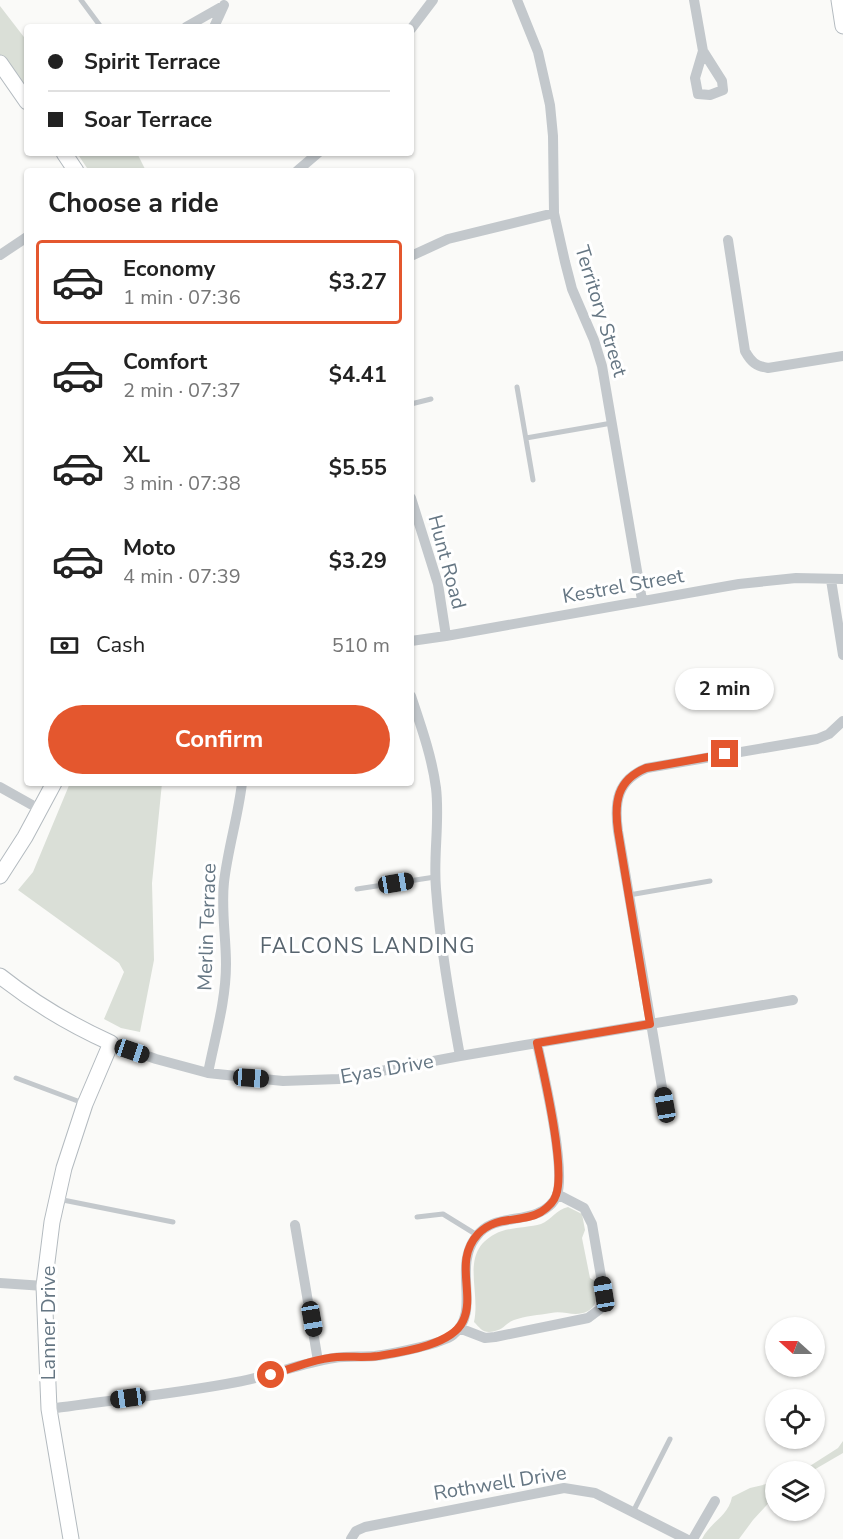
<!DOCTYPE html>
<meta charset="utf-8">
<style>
:root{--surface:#fff;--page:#f2f2f2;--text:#222;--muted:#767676;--line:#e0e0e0;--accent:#e4572e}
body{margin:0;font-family:"Nunito Sans",sans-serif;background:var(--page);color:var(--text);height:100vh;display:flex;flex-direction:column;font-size:22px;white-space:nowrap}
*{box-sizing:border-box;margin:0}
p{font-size:20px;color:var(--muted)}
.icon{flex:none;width:33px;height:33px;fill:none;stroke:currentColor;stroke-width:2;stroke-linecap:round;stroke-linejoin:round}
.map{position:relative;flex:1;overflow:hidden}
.sheet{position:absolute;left:24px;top:168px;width:390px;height:618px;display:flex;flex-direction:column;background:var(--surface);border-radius:6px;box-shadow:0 2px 4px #0004}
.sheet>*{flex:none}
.top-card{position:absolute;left:24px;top:24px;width:390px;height:132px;border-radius:6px;box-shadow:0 2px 4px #0004;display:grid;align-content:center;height:132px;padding:0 24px;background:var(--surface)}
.needle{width:39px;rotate:291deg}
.buttons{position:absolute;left:765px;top:1317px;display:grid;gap:12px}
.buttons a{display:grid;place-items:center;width:60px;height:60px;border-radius:50%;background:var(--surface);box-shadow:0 2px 4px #0004;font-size:30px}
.end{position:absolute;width:27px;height:27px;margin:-14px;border:8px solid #e4572e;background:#fff;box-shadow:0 0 0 3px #fff}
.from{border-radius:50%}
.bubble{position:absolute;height:42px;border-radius:21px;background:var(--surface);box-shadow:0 2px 4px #0004;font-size:20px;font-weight:700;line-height:42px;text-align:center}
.car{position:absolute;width:18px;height:36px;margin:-18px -9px;border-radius:8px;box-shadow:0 0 4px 2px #0007;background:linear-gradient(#222 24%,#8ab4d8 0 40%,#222 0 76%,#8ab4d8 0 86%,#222 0)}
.top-card b{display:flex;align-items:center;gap:21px;height:57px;font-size:22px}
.top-card b+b{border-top:2px solid var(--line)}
.top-card i{width:15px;height:15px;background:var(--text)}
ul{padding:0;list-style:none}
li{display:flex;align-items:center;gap:18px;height:84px;margin:0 12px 9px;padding:0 12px;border:3px solid transparent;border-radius:6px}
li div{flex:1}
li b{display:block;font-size:22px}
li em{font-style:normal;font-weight:700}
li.current{border-color:var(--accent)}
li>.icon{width:54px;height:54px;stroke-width:1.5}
h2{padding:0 24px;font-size:27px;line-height:72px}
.pay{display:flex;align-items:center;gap:15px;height:66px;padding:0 24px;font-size:22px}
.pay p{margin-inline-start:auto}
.cta{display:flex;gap:12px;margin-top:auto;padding:12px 24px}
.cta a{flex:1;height:69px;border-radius:36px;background:var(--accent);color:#fff;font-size:24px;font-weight:700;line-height:69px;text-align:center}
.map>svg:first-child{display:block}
</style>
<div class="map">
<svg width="843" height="1539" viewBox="0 0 843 1539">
<rect width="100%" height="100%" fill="#fafaf8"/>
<path fill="#dadfd7" d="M0 6 27 41V91L0 57Z
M77 153H137L146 171H89Z
M70 783H162L152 883 154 960 140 1032 121 1028 104 1019 124 972 119 963 18 890 33 872Z
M568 1207 582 1214 585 1230 582 1238 590 1278 595 1281C597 1292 599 1305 588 1311 575 1318 564 1310 551 1313 539 1315 525 1316 514 1320 504 1324 504 1331 489 1332 482 1332 479 1327 474 1322 481 1290 459 1253 495 1234 508 1227 527 1228 541 1224 551 1220 557 1209 568 1207Z
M843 1441V1453L812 1471H802L838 1448Z
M775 1482V1496L753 1520 739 1539H702C711 1521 728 1517 732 1497L750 1488Z"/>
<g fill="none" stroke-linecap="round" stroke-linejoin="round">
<g stroke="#b3babf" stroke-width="17">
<path id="secondary" d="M839 0 843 26
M0 63 27 102
M64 153 76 171
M0 876 25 837 54 783
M0 976C34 1003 71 1025 111 1043L85 1104 64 1168 52 1222 44 1286 49 1409 71 1539"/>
</g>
<path stroke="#c3c8cc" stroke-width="5" d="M81 0 101 27
M517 387 533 480
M411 404 431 399
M526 438 612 423
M357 889 435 877
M629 895 710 881
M16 1078 83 1103
M58 1199 173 1222
M417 1217 443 1214 477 1235
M633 1512 670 1439"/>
<path stroke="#c3c8cc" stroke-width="10" d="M517 0 538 52 550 105 553 136 554 213 565 262 572 289 594 340 602 366 642 600
M694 0 703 51 722 81 723 90 710 95 698 94 695 78 703 51
M186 27 223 6
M214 27 224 5
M411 29 433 0
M297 171 318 153
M728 240 745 351C751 362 756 366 768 368L843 356
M0 255 27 237
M411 256 448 239 554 213
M411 498 438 584 446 636
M831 580 843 655
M411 641 446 636 739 584 796 578 843 579
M411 696C421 726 432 757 436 788 440 822 433 855 436 889 440 944 450 1001 460 1056
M0 787 41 810
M111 1043 156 1059 208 1073 283 1081 339 1079 460 1056 793 1000
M208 1073C215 1037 226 1001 226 964 226 937 221 910 224 882 228 848 238 817 242 783
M665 1105 618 831C614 802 617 780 647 768L817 739 829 734 843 721
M295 1225 318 1361
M0 1283 44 1286
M459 1328 485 1338 495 1337 588 1318 600 1309 604 1294 592 1224 584 1208 557 1194
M49 1409C111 1400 175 1394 237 1382 270 1376 301 1363 334 1358 347 1356 361 1357 375 1356 391 1354 442 1344 453 1335 482 1311 452 1268 476 1237 491 1216 517 1222 538 1213 546 1210 554 1203 557 1195 566 1168 544 1075 537 1043
M351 1539 356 1531 365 1527 564 1488 595 1493 686 1539
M693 1539 715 1501"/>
<use href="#secondary" stroke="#fff" stroke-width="15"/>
</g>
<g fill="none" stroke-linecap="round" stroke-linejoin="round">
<path stroke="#e4572e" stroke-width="8" d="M271 1375C292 1368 314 1359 337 1357 350 1356 364 1358 378 1356 402 1352 452 1345 463 1321 476 1294 453 1261 478 1234 497 1214 521 1224 541 1212 547 1208 554 1202 556 1195 566 1169 544 1074 537 1043L650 1024 618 831C614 802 617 780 646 768L725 754"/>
</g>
<g text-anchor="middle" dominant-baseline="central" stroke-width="6" stroke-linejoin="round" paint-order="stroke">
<g font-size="20" fill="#657683" stroke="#fff">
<text transform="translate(601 311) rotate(73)">Territory Street</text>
<text transform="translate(447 562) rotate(75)">Hunt Road</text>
<text transform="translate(623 586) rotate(-10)">Kestrel Street</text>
<text transform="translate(207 927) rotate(-88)">Merlin Terrace</text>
<text transform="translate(387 1069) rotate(-10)">Eyas Drive</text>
<text transform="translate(48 1323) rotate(-90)">Lanner Drive</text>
<text transform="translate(500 1483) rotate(-9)">Rothwell Drive</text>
</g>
<g font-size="21" letter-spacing="1.5" fill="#57646e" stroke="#fff">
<text x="368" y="946">FALCONS LANDING</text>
</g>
</g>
</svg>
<div class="buttons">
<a><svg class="needle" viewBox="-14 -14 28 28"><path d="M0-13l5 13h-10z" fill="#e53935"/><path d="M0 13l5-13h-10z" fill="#767676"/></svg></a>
<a><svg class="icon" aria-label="locate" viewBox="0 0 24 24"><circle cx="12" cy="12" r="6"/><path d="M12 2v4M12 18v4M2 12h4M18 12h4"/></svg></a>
<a><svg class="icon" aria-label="layers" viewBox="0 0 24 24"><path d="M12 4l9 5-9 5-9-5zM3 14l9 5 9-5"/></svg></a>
</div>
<i class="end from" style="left:271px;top:1375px"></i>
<i class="end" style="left:725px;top:754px"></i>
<div class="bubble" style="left:675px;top:668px;width:99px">2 min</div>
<i class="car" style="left:396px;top:883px;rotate:81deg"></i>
<i class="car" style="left:132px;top:1051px;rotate:109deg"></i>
<i class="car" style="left:251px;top:1078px;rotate:94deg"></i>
<i class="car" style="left:665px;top:1105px;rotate:350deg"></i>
<i class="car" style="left:604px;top:1294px;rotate:351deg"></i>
<i class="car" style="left:312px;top:1319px;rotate:170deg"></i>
<i class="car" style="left:128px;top:1398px;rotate:262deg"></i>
<div class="top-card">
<b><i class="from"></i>Spirit Terrace</b>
<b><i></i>Soar Terrace</b>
</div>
<section class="sheet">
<h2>Choose a ride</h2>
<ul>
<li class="current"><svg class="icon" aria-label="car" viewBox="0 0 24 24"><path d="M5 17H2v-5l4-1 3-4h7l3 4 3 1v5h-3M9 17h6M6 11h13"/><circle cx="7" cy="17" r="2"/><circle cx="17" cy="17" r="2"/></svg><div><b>Economy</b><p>1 min · 07:36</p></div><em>$3.27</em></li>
<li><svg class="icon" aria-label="car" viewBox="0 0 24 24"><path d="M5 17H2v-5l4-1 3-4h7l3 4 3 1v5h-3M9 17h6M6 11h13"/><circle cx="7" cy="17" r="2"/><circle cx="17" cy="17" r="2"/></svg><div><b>Comfort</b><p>2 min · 07:37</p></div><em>$4.41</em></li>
<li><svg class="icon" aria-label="car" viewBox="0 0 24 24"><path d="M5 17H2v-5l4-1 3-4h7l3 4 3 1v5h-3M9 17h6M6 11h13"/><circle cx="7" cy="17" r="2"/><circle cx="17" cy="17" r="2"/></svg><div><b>XL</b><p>3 min · 07:38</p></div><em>$5.55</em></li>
<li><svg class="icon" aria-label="car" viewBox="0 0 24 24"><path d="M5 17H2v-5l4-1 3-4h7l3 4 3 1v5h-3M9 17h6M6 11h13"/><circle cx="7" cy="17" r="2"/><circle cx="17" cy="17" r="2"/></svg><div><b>Moto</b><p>4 min · 07:39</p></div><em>$3.29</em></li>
</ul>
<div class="pay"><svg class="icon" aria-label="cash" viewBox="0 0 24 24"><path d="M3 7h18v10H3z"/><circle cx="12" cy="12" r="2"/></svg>Cash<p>510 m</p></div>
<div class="cta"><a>Confirm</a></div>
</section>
</div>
